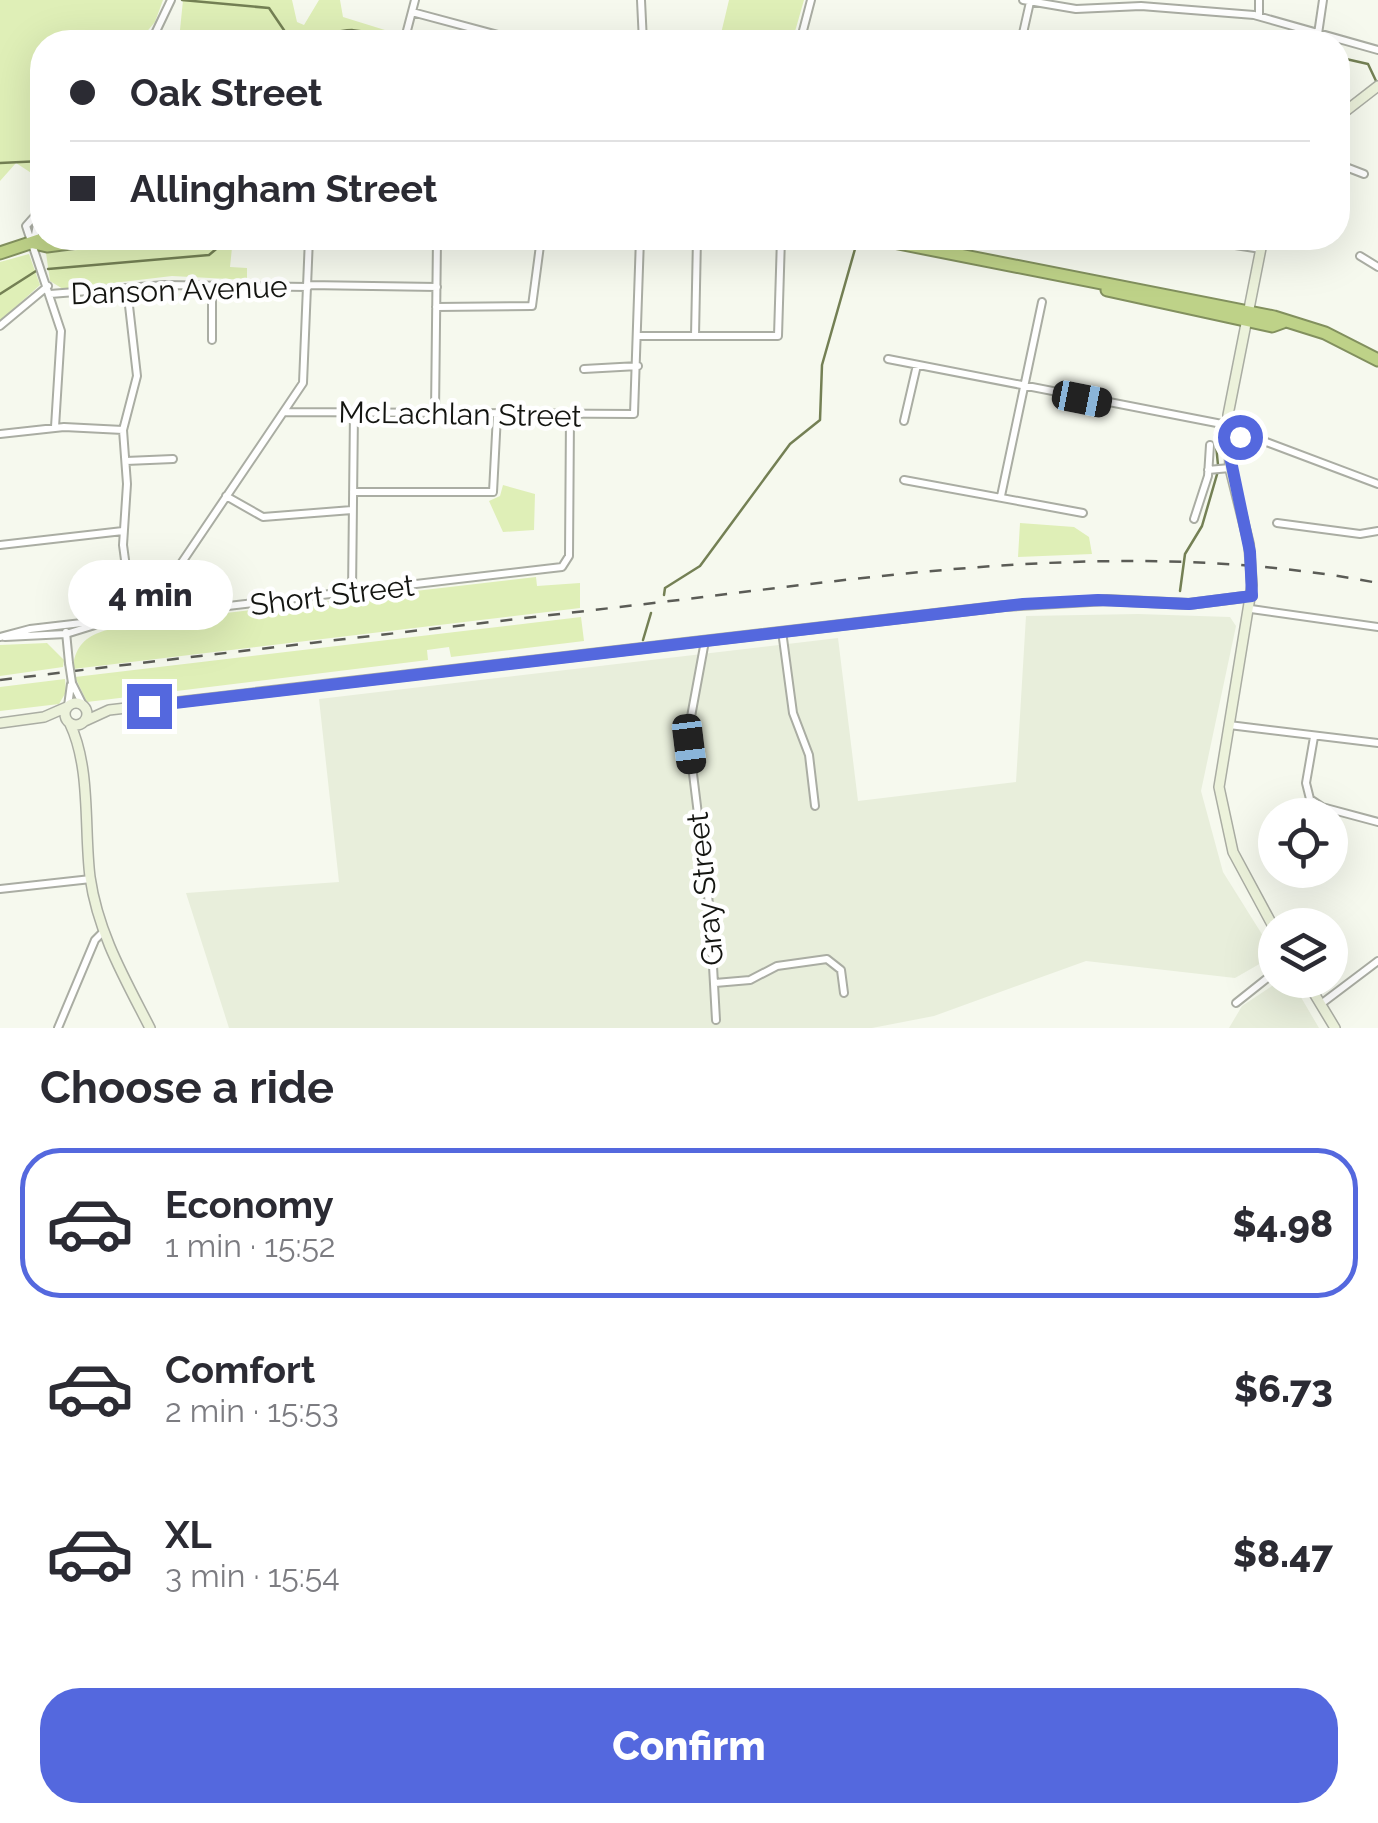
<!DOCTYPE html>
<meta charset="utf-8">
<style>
:root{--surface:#fff;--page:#f2f2f3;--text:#2b2b33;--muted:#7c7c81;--line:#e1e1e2;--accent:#5468de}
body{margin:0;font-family:Raleway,sans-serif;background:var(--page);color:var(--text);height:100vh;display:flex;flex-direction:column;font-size:38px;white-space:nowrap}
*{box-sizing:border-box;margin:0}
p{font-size:32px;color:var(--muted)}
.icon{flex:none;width:55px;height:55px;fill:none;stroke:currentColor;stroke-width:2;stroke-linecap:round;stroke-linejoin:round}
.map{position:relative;height:1028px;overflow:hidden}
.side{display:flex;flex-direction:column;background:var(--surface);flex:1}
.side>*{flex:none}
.guide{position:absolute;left:30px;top:30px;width:1320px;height:220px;border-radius:40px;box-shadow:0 10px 40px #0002;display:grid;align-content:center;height:220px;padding:0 40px;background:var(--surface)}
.controls{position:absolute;left:1258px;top:798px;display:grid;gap:20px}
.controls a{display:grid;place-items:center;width:90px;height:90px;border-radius:50%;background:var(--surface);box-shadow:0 10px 40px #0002;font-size:50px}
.end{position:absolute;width:45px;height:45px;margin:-22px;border:12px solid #5468de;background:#fff;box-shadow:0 0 0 5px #fff}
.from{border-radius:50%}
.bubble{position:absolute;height:70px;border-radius:35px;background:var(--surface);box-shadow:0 10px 40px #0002;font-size:32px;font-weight:800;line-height:70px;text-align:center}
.car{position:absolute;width:30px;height:60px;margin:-30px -15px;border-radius:12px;box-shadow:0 0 8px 2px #0007;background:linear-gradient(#222 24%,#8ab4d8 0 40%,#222 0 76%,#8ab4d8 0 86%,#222 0)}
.guide b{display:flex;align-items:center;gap:35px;height:95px;font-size:38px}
.guide b+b{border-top:2px solid var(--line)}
.guide i{width:25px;height:25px;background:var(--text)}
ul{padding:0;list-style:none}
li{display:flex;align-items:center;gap:30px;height:150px;margin:0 20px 15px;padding:0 20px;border:5px solid transparent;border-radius:40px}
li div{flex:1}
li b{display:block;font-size:38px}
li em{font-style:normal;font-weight:800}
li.on{border-color:var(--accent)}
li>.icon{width:90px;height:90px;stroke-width:1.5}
h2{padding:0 40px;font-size:45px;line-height:120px}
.button{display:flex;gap:20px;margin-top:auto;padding:20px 40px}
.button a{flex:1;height:115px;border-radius:40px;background:var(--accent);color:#fff;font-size:40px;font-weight:800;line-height:115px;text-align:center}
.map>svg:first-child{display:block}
</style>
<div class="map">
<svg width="1378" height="1028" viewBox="0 0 1378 1028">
<rect width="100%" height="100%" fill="#f6f9ee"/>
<path fill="#e8eedb" d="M1138 614 1230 617 1236 626 1201 791 1223 872 1275 955 1235 978 1086 961 934 1016 872 1028H229L186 893 339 882 319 699 838 638 858 801 1016 782 1026 616Z
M1281 980 1292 982 1319 1028H1229L1242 1006Z"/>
<path fill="#dfefb7" d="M0 0H163L155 22 138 42H42V180L16 163 0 181Z
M183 0H292L297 22 304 25 319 0H340L343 17 401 35 399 42H172L180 30Z
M729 0H804L792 42H719Z
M203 238H233L230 267 247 268V280L172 276 63 289 50 281 46 253Z
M29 254 40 285 0 321V262Z
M503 485 535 494 534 530 503 532 489 501 500 496Z
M1020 523 1074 527 1089 537 1092 554 1018 557Z
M536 577 537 586 580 583V608L73 669C76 627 114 630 148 622Z
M581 617 584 641 451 657 449 647 427 650 428 660 87 702 75 677Z
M47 643 64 660 63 667 0 676V645Z
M65 679 66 692 59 704 0 711V687Z"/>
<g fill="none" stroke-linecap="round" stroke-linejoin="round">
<path stroke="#748054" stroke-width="2.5" d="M182 0 269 8 290 39C321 43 353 15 380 42
M1338 64 1346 59 1368 64 1377 83
M0 163 42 161
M48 269 209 255 227 240
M0 294 36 271
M1215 435 1218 465
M1180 591 1185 554 1202 526 1218 471
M664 595 665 588 700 566 790 444 820 420 822 365 855 249
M643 640 651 613"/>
<g stroke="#aaada3" stroke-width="10">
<path id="street" d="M641 0 643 42
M1023 0 1076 9 1141 6 1254 15 1378 50
M412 12 524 42
M1259 16V0
M1318 34 1323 0
M151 42 171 0
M404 42 415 0
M800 42 811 0
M1021 42 1030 2
M1338 164 1364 174
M42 208 26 226 61 331 55 427
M1190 238 1261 249
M34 240 39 214
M1054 241 1055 238
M1360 256 1378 267
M308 285 437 287
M127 288 137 376 123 430 127 484 123 545 130 597 139 611
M50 294 165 285 308 287
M436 307 532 306 541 238
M0 326 48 286
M638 336H778L781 238
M695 336 697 238
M212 340V286
M888 359 1227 425
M584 369 638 366
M284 412 634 414 640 238
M435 413 437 238
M904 421 917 365
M0 434 64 427 123 430
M1228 437 1261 440 1378 484
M126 461 173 459
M1208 470 1230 468
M904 480 1083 513
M353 492H493L497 415
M226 496 263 517 352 510
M1001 496 1042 302
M1194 519 1208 476 1210 445
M1277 523 1360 534 1378 531
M0 545 123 531
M352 593 354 412
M1251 609 1378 627
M131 618 172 577 303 383 309 238
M782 631 793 713 809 755 815 806
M66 632 69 663
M0 637 30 629 562 567 569 556 570 416
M5 637 66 634 95 625
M705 641 688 733 710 912 716 1020
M72 683 83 705
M68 706 71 684
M1229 725 1378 743
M1314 737 1306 783 1310 799 1322 807 1378 822
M0 889 91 879
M715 983 750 980 777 966 827 959 841 970 844 993
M1236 1003 1275 972
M1321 1004 1378 961
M58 1028 95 940 103 932"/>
</g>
<g stroke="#aaada3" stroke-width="12">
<path id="secondary" d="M1338 117 1378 86
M1263 238 1228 415 1230 468 1249 544 1252 585 1219 787 1233 852 1275 930
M65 714a11 11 0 1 1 22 0a11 11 0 1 1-22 0Z
M85 721 109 710 1004 606 1107 600 1189 604 1252 596
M0 723 44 717 67 707
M70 724C91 768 84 829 90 877 98 933 125 979 150 1028
M1306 980 1335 1028"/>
</g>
<g stroke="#82905e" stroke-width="15">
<path id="highway" d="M873 238 1274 317 1325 333 1378 360
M34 243 47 246 109 238
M0 253 39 240
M1107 290 1272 326 1283 322"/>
</g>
<use href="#street" stroke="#fff" stroke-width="6"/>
<use href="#secondary" stroke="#ecf2db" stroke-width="9"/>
<use href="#highway" stroke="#bed288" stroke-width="11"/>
<path stroke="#5b5c56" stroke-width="2.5" stroke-dasharray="12 12" stroke-linecap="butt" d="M0 680C221 653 441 628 662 602 902 573 1138 537 1378 583"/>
<g stroke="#aaada3" stroke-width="10" stroke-linecap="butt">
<path id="street-bridge" d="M69 663 72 683"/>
</g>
<use href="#street-bridge" stroke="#fff" stroke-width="6"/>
</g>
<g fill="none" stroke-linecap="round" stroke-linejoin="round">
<path stroke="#5468de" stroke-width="12" d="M149 706 1023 604 1098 600 1189 604 1252 596 1250 552 1228 447 1227 437H1240"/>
</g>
<g text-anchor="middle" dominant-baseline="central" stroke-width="9" stroke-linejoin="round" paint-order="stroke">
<g font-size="30" fill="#141511" stroke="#fff">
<text transform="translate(179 290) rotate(-2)">Danson Avenue</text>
<text transform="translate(460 414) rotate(1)">McLachlan Street</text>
<text transform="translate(332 595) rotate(-7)">Short Street</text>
<text transform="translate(705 889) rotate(-96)">Gray Street</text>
</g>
</g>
</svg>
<div class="controls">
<a><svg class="icon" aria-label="locate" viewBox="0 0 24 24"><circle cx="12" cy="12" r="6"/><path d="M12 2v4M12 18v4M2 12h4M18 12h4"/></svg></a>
<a><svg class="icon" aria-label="layers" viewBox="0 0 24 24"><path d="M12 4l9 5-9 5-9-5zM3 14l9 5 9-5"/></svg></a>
</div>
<i class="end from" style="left:1240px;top:437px"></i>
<i class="end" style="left:149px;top:706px"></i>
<div class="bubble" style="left:68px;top:560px;width:165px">4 min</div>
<i class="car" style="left:1082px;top:399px;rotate:101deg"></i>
<i class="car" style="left:689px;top:744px;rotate:173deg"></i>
<div class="guide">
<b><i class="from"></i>Oak Street</b>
<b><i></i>Allingham Street</b>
</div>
</div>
<section class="side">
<h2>Choose a ride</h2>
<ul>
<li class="on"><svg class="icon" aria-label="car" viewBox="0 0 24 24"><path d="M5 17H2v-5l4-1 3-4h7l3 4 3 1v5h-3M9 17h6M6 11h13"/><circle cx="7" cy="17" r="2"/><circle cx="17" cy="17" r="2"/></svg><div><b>Economy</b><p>1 min · 15:52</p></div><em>$4.98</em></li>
<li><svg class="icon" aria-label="car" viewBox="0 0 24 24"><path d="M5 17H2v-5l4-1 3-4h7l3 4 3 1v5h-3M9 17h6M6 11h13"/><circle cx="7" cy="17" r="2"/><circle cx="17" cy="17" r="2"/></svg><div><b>Comfort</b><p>2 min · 15:53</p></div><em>$6.73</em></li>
<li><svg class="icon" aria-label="car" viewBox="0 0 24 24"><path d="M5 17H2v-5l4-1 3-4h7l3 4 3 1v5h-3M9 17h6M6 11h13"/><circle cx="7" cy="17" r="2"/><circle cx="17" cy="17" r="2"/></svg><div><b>XL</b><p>3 min · 15:54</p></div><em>$8.47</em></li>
</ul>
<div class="button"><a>Confirm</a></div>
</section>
